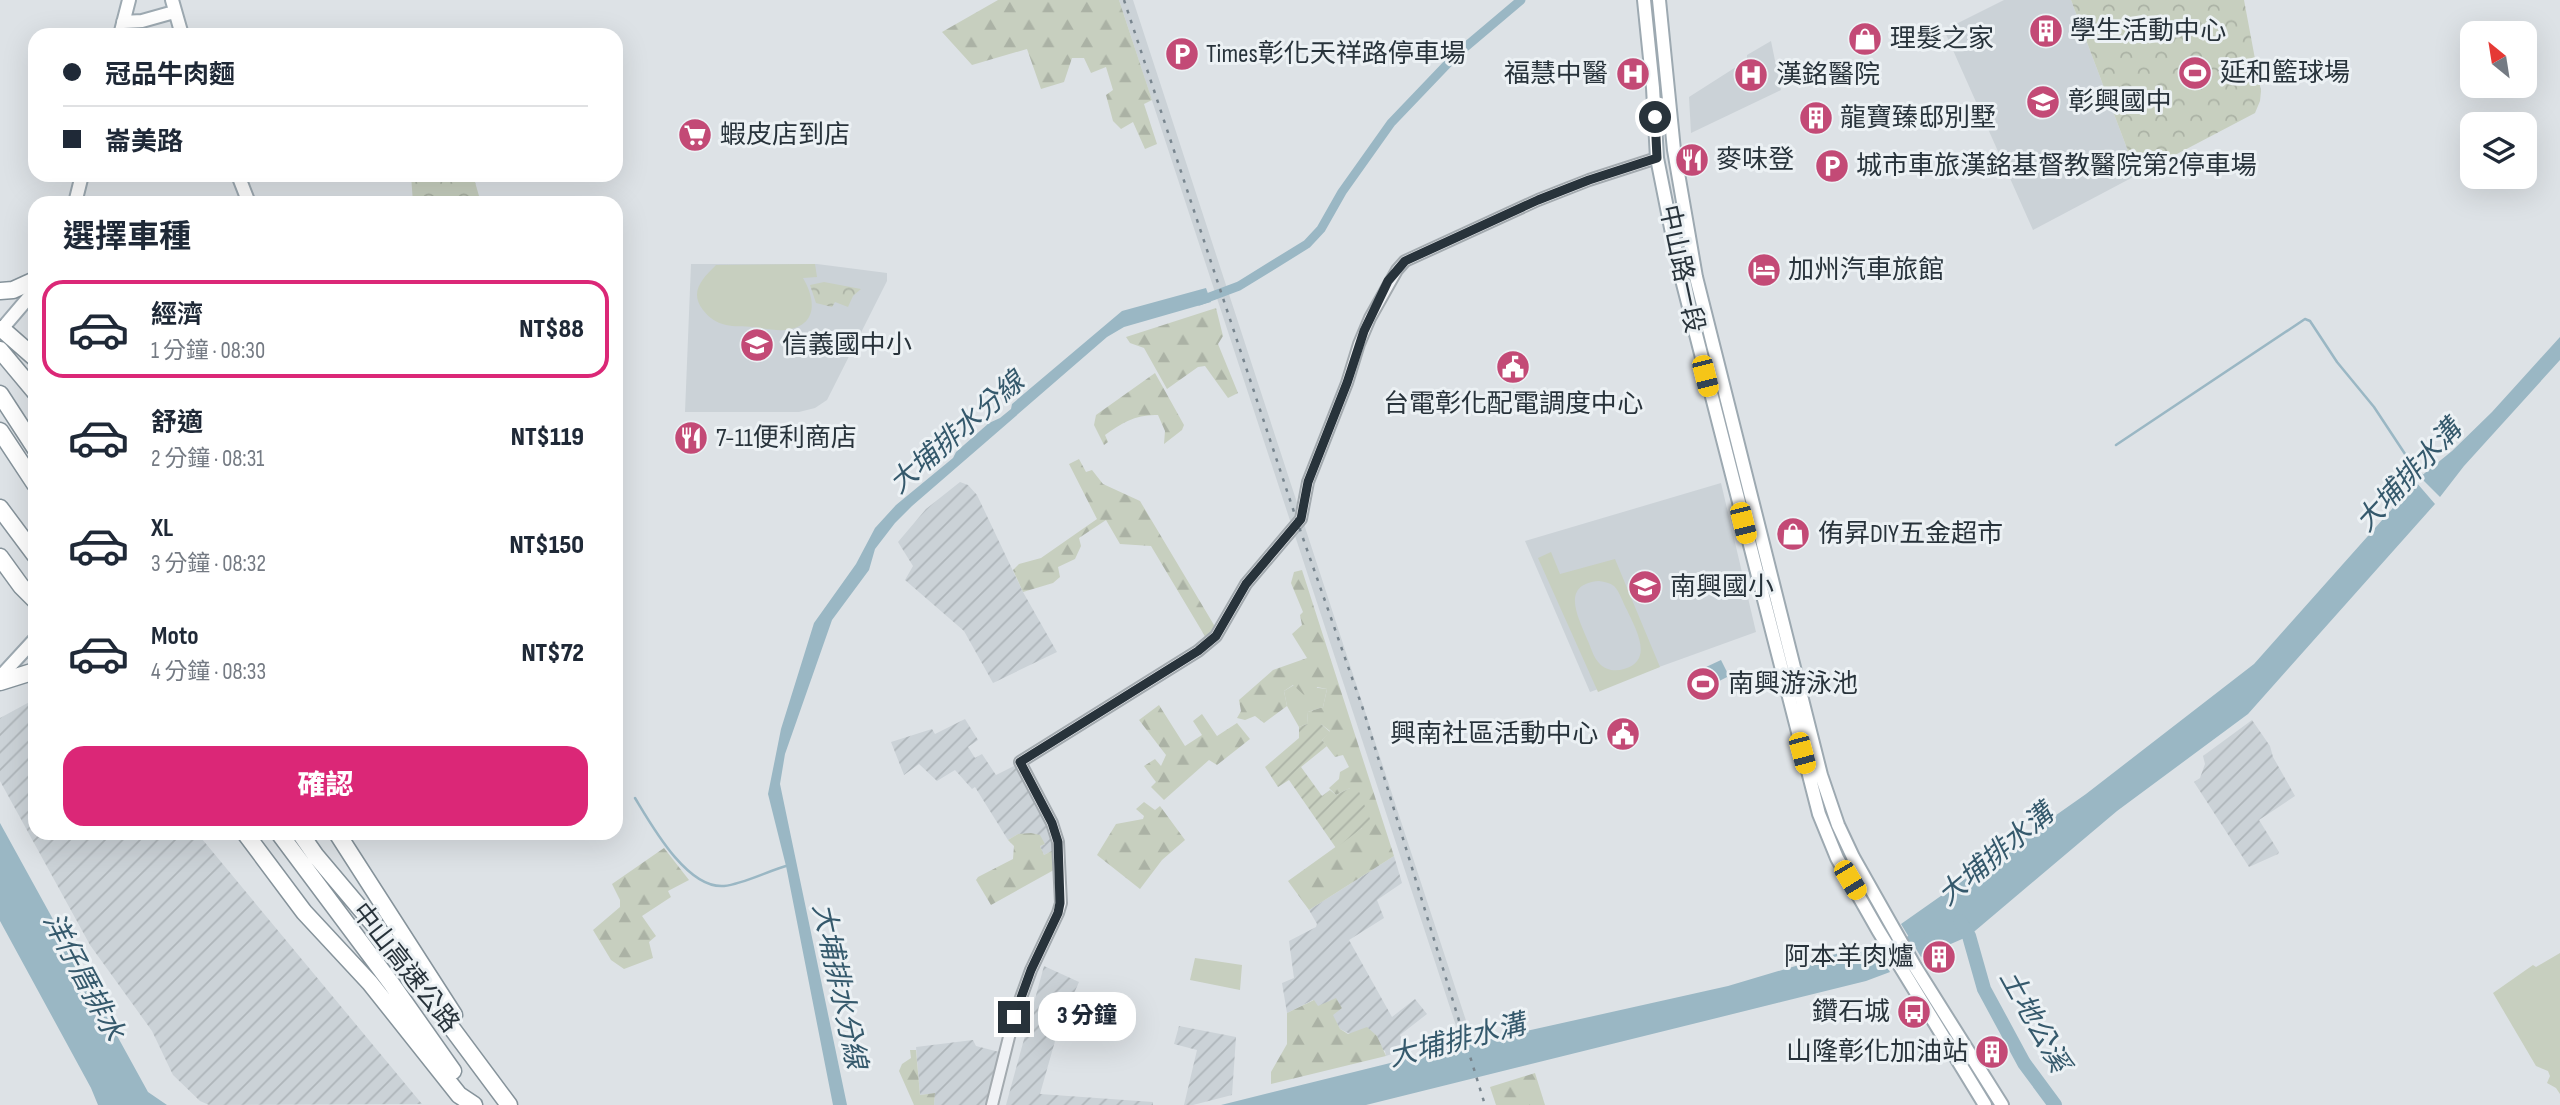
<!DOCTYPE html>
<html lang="zh-TW">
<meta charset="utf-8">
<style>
:root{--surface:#fff;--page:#f2f2f3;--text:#1f2937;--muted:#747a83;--line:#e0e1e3;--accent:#db2777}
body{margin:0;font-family:"Sofia Sans Condensed","Noto Sans TC",sans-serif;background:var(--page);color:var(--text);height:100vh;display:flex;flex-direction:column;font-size:26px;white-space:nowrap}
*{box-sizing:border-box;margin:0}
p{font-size:23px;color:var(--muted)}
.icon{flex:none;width:38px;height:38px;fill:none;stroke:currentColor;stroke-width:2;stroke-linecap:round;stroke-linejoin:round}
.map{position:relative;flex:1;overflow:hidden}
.panel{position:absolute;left:28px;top:196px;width:595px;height:644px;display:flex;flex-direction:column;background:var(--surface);border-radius:21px;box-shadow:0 7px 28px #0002}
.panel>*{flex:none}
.top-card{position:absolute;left:28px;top:28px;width:595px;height:154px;border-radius:21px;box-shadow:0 7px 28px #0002;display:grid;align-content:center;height:154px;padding:0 35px;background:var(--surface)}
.needle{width:46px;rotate:330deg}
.controls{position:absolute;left:2460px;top:21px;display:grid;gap:14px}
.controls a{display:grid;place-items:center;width:77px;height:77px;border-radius:14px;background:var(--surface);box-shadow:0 7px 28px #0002;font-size:35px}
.end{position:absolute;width:32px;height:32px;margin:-16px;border:9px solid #28333b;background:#fff;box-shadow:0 0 0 4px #fff}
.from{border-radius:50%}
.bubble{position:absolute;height:49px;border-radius:21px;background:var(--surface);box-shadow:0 7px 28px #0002;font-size:23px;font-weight:800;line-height:49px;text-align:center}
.car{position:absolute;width:21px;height:42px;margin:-21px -10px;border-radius:9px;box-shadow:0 0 5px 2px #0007;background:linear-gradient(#f5c518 24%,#345 0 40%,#f5c518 0 76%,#345 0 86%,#f5c518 0)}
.top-card b{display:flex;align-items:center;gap:24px;height:66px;font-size:26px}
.top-card b+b{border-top:2px solid var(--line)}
.top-card i{width:18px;height:18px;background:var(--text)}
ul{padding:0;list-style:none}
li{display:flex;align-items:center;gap:21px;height:98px;margin:0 14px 10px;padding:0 21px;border:4px solid transparent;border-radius:21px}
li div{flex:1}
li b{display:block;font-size:26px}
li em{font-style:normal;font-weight:800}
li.on{border-color:var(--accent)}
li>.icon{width:63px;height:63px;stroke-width:1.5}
h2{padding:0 35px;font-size:32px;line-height:84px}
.action{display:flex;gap:14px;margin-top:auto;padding:14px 35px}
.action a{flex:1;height:80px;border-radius:21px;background:var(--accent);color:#fff;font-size:28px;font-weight:800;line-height:80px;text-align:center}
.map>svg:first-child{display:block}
</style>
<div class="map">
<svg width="2560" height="1105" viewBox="0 0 2560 1105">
<defs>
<pattern id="industrial-furrows" width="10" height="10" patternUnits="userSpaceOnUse" patternTransform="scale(1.75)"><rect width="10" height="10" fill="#cbd2d7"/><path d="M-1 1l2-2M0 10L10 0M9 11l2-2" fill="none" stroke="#aeb5b9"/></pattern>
<pattern id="forest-firs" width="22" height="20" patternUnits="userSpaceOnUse" patternTransform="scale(1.75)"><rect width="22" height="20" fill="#c7cfbf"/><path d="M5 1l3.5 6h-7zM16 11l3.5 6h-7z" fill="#abb2a5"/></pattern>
<pattern id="park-crowns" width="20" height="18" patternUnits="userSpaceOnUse" patternTransform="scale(1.75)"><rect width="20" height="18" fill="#c7cfbf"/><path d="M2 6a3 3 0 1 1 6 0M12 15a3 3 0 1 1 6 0" fill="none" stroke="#abb2a5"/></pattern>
<pattern id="garden-furrows" width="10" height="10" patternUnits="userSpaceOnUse" patternTransform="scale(1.75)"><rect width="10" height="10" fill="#c7cfbf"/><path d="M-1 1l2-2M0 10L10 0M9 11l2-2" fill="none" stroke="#abb2a5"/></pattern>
</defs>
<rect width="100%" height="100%" fill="#dde2e6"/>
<path fill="#cbd2d7" d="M1119 0H1133L1472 1039 1461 1041Z
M2004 0H2071L2137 175 2033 230 1944 30Z
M1771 41 1781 90 1691 133 1689 97 1747 60V55Z
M691 264H817L887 273V281L827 400 815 408 799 412H685Z
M1721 483 1756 632 1590 692 1525 541Z"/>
<path fill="url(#industrial-furrows)" d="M960 482 968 485 977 495 1023 592 1057 652 993 683 964 631 905 580 913 566 898 542 926 509Z
M35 699V833H197L422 1104 209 1105 200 1101 173 1075 152 1031 90 945 0 781V718Z
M965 719 978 740 968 747 975 758 982 754 996 775 1022 762 1061 846 1044 855 1040 846 1045 844 1018 834 1008 840 975 787 972 789 955 770 937 781 919 764 904 775 891 742 932 729 935 734Z
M2252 720 2270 746 2273 757 2295 796 2259 820 2279 852 2278 854 2249 867 2194 782 2200 778 2205 764 2203 756Z
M1394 856 1402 883 1377 900 1384 918 1349 940 1392 1017 1415 999 1427 1014 1400 1035 1405 1044 1400 1051 1386 1056 1385 1051 1340 1029 1332 1015 1317 1006 1313 1000 1287 1013 1282 983 1294 978 1289 941 1316 927 1317 924 1309 910Z
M1044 966 1079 982 1059 1027 1040 1094 1153 1102V1105H1006Z
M1179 1026 1236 1037 1232 1095 1193 1105H1184L1197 1050 1174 1044Z
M973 1040 976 1046 1007 1054 996 1105H934L935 1093 920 1095 916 1047Z"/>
<path fill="#c7cfbf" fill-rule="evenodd" d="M815 264 817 277 803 278C816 300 818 326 785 330 775 331 763 328 753 327 744 326 734 327 726 325 717 323 709 318 703 310 689 292 702 279 716 265Z
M1551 552 1560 574 1615 559 1660 667 1598 692 1538 558ZM1599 581C1605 582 1610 583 1614 586 1620 592 1623 603 1627 610 1635 628 1655 660 1624 669 1615 672 1605 670 1599 663 1593 657 1591 647 1587 639 1578 617 1560 584 1599 581Z
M1294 685 1327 689 1323 707 1308 712 1307 724 1299 727 1287 706 1284 691Z
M2560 953V1094L2556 1088 2547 1083 2550 1076 2548 1071 2536 1066 2493 993 2533 965 2536 967Z
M1195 958 1242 965 1240 990 1190 980Z"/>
<path fill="url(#forest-firs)" d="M998 0H1119L1152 100 1144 104 1157 144 1145 149 1133 122 1121 129 1113 121 1106 95 1113 90 1106 67 1091 73 1084 58H1072L1064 82 1041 89 1027 49 972 65 942 32Z
M1216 308 1223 336 1218 344 1238 393 1228 398 1205 366 1198 367 1167 389 1144 348 1130 343 1126 337Z
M1155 373 1184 425 1182 430 1164 444 1165 431 1158 415C1137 414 1121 423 1105 435L1108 442 1104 445 1094 425 1096 415Z
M1079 459 1086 472 1092 470 1103 484 1140 501 1220 635 1209 643 1151 546 1120 544 1106 520 1079 538 1081 546 1075 559 1058 567 1060 577 1053 583 1023 592 1013 570 1019 564 1041 558 1097 519 1069 464Z
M1302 570 1394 856 1309 910 1288 881 1362 828 1350 788 1336 795 1329 788 1339 779 1340 772 1349 767 1343 755 1335 757 1322 740 1330 731 1321 724H1307L1308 712 1323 707 1327 689 1317 687 1316 692 1304 695 1293 685 1284 691 1287 706 1264 723 1255 716 1245 720 1237 718 1241 711 1239 700 1273 670 1307 658 1292 634 1302 625 1300 615 1303 612 1291 583 1294 572Z
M1159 705 1185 746 1202 735 1193 721 1202 714 1217 736 1237 723 1250 739 1217 765 1209 760 1164 800 1151 787 1156 782 1144 766 1155 759 1161 766 1166 755 1139 720Z
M1144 802 1155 810 1160 806 1185 840 1162 860 1140 889 1097 855 1116 824 1143 819 1144 816 1136 809Z
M1031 833 1040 835 1045 844 1040 846 1044 855 1061 846V866L991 905 976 880 978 877 1013 859 1014 846 1008 840 1018 834Z
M664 848 689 880 668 891 671 897 642 916 656 936 649 942 653 958 624 969 611 960 593 930 620 907V900L612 884Z
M1336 998 1342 1008 1333 1015 1340 1029 1348 1034 1367 1027 1377 1036 1386 1056 1271 1084V1072L1287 1044V1013L1314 1000 1318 1006Z
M910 1050H916L920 1095 935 1093 934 1105H914L899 1071 902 1064 911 1058Z
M1535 1073 1545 1105H1496L1490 1087Z"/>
<path fill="url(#park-crowns)" d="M2071 0H2244L2261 91 2260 101 2255 113 2137 175Z
M411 175H473L481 203H413Z
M824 282 861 289 853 296 848 307 835 302 832 307 816 303 810 285Z"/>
<path fill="url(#garden-furrows)" d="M1307 724H1321L1330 732 1322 740 1327 746 1301 767 1322 796 1330 790 1336 795 1350 788 1358 789 1372 824 1362 828 1336 848 1289 780 1278 787 1265 767 1299 738V727Z"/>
<path fill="#9ab7c4" d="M1206 288 1211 302 1124 327 1107 337 912 506 895 523 875 549 869 570 832 620 785 754 780 784 847 1105H833L786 866 768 794 781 729 814 623 856 564 875 528 896 505 953 458 956 452 989 423 1000 418 1011 409 1012 404 1122 311Z
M2560 337V360L2464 466 2440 497 2420 477 2452 451 2492 412Z
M2416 482 2435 504 2248 714 2117 811 1969 936 1921 957 1901 924 2086 794 2254 664Z
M1721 660 1729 676 1696 693 1689 675Z
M0 823 148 1092 167 1105H98L91 1088 0 921Z
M1873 943 1890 972 1866 981 1366 1105H1221L1455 1047 1728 986Z"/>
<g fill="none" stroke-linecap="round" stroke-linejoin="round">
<path stroke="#9ab7c4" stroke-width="2.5" d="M2116 445 2305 319 2310 321 2337 362 2374 407 2411 463 2423 476
M635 798C652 826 687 889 724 886 743 884 768 871 786 866"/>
<path stroke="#9ab7c4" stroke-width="9" d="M1199 301 1239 286 1307 244 1321 229 1342 192 1391 123 1456 55 1521 0
M1870 959 1921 935"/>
<path stroke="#9ab7c4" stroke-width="14" d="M1960 921 1969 936 1984 989 2024 1063 2055 1105"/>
<g stroke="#a3aaaf" stroke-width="14">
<path id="minor" d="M992 1105 1014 1017 1031 970 1058 913 1061 903 1058 842 1052 823 1020 762 1198 651 1216 636 1246 584 1301 519 1308 482 1347 383 1359 344 1370 318 1397 270 1405 261 1538 200 1589 180 1657 158"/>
</g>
<g stroke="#9da9b1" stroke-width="16">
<path id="major" d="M172 0 182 35
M1644 0 1653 88 1657 158 1679 268 1819 814 1837 858 1878 930 1985 1105
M1659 0 1674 150 1696 277 1821 775 1838 825 1853 857 1914 965 2002 1105
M123 22 142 21 174 12
M120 35 129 0
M238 175 249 203
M75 203 82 175
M0 331 35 290
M0 677 35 639"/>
</g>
<g stroke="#86939b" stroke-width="19">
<path id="highway" d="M0 291 13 290 35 280
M2 329 35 358
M0 350 35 392
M0 394 35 448
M0 431 35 484
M0 508 35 555
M0 557 21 586 35 600
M0 682 35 671
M245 833 304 912 370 983 459 1095 474 1105
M279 833 391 983 453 1071
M300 833 316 856 381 933 509 1105
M337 833 454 1015"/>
</g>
<use href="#minor" stroke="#f0f2f5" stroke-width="10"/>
<use href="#major" stroke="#fff" stroke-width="12"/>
<use href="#highway" stroke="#fff" stroke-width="16"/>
<path stroke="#78858e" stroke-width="2.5" stroke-dasharray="3.5 7" stroke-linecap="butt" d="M1124 0 1298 524 1364 712 1485 1105"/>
</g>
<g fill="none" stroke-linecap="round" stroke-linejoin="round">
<path stroke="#28333b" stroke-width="9" d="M1014 1017 1031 970 1058 913 1060 903 1058 842 1052 823 1020 762 1198 651 1216 636 1246 584 1301 519 1308 482 1347 383 1364 331 1388 281 1405 261 1538 200 1589 180 1657 158 1655 117"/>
</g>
<defs>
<g id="building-disc" transform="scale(1.75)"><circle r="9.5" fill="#c34a76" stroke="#ecf1f4"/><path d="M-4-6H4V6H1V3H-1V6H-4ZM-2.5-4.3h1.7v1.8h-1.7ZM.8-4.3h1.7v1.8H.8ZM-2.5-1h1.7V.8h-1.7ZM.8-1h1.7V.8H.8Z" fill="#fff"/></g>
<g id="shop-disc" transform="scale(1.75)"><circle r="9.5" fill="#c34a76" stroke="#ecf1f4"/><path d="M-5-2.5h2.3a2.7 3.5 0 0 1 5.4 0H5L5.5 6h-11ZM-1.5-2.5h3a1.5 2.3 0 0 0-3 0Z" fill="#fff"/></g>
<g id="parking-disc" transform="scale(1.75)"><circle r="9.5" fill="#c34a76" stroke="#ecf1f4"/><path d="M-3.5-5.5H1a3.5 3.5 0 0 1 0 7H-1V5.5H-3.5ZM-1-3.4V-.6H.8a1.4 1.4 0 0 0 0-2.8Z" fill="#fff"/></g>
<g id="stadium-disc" transform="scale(1.75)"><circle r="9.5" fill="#c34a76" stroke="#ecf1f4"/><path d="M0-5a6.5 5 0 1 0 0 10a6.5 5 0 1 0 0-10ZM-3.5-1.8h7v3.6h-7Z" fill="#fff"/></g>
<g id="hospital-disc" transform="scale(1.75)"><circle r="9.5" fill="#c34a76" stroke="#ecf1f4"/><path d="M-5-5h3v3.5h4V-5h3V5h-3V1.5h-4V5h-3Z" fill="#fff"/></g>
<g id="school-disc" transform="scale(1.75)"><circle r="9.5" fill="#c34a76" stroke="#ecf1f4"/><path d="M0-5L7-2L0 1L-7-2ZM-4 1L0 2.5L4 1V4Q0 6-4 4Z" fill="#fff"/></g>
<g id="supermarket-disc" transform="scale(1.75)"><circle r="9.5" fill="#c34a76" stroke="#ecf1f4"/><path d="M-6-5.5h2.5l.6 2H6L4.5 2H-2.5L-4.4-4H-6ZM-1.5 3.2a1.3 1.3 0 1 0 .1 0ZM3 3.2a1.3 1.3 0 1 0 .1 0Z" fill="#fff"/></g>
<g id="restaurant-disc" transform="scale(1.75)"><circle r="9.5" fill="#c34a76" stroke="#ecf1f4"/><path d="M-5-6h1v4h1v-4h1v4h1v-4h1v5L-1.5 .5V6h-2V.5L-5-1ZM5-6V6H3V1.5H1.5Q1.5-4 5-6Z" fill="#fff"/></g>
<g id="hotel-disc" transform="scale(1.75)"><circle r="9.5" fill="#c34a76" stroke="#ecf1f4"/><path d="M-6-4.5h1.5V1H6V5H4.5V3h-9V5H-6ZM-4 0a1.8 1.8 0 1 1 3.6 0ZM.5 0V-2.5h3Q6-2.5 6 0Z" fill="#fff"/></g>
<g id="civic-disc" transform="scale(1.75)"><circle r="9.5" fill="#c34a76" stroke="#ecf1f4"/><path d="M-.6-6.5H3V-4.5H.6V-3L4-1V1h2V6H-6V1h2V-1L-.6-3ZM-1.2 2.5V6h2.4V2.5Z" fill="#fff"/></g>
<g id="bus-disc" transform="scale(1.75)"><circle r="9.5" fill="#c34a76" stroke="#ecf1f4"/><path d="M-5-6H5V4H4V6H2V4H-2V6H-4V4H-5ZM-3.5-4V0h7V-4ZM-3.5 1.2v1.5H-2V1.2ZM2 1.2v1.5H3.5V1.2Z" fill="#fff"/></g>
</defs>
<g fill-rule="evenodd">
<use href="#building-disc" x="2046" y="31"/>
<use href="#shop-disc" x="1865" y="39"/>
<use href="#parking-disc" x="1182" y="54"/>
<use href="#stadium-disc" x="2195" y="73"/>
<use href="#hospital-disc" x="1633" y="74"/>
<use href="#hospital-disc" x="1751" y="75"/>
<use href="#school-disc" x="2043" y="102"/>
<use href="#building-disc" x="1816" y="118"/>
<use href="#supermarket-disc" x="695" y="135"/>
<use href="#restaurant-disc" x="1692" y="160"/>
<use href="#parking-disc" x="1832" y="166"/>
<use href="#hotel-disc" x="1764" y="270"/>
<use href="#school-disc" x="757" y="345"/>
<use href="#civic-disc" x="1513" y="367"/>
<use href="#restaurant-disc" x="691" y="438"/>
<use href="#shop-disc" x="1793" y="534"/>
<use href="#school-disc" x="1645" y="587"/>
<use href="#stadium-disc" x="1703" y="684"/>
<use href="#civic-disc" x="1623" y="734"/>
<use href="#building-disc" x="1939" y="957"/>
<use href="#bus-disc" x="1914" y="1012"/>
<use href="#building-disc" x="1992" y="1052"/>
</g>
<g text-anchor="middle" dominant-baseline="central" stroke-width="6" stroke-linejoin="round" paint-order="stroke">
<g font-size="26" fill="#28333b" stroke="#ecf1f4" text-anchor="start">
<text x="2070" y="31">學生活動中心</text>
<text x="1890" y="39">理髮之家</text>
<text x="1206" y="54">Times彰化天祥路停車場</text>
<text x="2220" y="73">延和籃球場</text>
<text x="1608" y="74" text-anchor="end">福慧中醫</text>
<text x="1776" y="75">漢銘醫院</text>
<text x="2068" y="102">彰興國中</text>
<text x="1840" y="118">龍寶臻邸別墅</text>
<text x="720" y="135">蝦皮店到店</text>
<text x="1716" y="160">麥味登</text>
<text x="1856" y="166">城市車旅漢銘基督教醫院第2停車場</text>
<text x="1788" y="270">加州汽車旅館</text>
<text x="782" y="345">信義國中小</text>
<text x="1513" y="404" text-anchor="middle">台電彰化配電調度中心</text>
<text x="716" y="438">7-11便利商店</text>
<text x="1818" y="534">侑昇DIY五金超市</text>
<text x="1670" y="587">南興國小</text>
<text x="1728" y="684">南興游泳池</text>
<text x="1598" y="734" text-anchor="end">興南社區活動中心</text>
<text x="1914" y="957" text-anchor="end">阿本羊肉爐</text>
<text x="1890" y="1012" text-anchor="end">鑽石城</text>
<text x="1968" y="1052" text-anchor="end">山隆彰化加油站</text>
</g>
<g font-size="26" fill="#28333b" stroke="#ecf1f4">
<text transform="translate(1681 269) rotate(78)">中山路一段</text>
<text transform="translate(405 968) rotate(52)">中山高速公路</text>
</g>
<g font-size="28" font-style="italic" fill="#35596c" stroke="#ecf1f4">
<text transform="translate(957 433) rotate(-41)">大埔排水分線</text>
<text transform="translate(2409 476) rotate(-47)">大埔排水溝</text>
<text transform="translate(1996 855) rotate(-40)">大埔排水溝</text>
<text transform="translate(83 977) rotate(62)">洋仔厝排水</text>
<text transform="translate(839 986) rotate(78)">大埔排水分線</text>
<text transform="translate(2034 1021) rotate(61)">土地公溪</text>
<text transform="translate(1457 1041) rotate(-14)">大埔排水溝</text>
</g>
</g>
</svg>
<div class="controls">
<a><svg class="needle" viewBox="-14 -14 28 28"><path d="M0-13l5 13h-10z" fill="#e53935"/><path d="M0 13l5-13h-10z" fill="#747a83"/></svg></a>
<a><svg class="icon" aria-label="layers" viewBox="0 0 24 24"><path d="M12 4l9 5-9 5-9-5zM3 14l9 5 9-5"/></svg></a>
</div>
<i class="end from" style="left:1655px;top:117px"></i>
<i class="end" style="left:1014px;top:1017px"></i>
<div class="bubble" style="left:1038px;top:992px;width:98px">3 分鐘</div>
<i class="car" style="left:1705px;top:376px;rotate:166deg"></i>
<i class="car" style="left:1743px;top:523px;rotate:166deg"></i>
<i class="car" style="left:1802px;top:753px;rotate:165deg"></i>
<i class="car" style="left:1850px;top:880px;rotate:149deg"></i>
<div class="top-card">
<b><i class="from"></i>冠品牛肉麵</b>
<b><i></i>崙美路</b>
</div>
<section class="panel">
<h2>選擇車種</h2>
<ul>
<li class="on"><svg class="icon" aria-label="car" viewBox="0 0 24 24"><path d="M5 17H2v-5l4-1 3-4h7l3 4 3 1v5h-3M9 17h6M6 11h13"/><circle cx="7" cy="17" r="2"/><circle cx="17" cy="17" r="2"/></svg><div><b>經濟</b><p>1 分鐘 · 08:30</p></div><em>NT$88</em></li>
<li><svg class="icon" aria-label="car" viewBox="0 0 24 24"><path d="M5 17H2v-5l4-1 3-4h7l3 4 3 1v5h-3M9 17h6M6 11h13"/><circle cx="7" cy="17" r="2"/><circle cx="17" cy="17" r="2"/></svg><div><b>舒適</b><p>2 分鐘 · 08:31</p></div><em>NT$119</em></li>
<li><svg class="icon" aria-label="car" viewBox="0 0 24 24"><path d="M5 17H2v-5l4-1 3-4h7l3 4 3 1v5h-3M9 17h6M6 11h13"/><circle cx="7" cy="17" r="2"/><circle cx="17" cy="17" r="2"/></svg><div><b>XL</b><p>3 分鐘 · 08:32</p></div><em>NT$150</em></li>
<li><svg class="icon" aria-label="car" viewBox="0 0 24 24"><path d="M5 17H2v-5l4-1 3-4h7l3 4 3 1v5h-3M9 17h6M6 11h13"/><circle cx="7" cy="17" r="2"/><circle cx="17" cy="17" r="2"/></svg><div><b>Moto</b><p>4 分鐘 · 08:33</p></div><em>NT$72</em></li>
</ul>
<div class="action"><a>確認</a></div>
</section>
</div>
